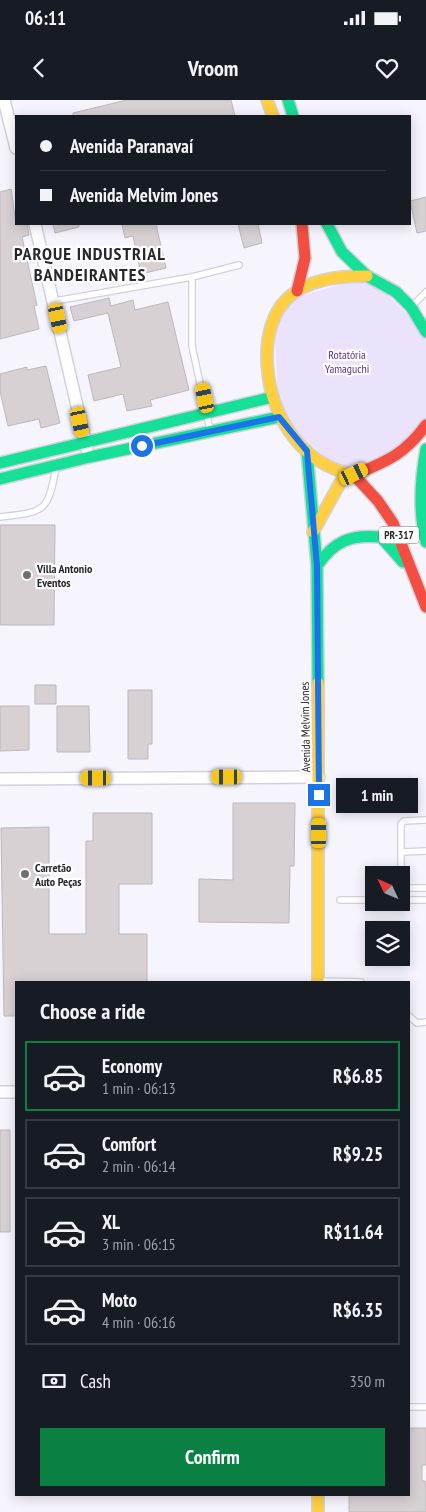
<!DOCTYPE html>
<meta charset="utf-8">
<style>
:root{--surface:#171b24;--page:#242831;--text:#f1f3f6;--muted:#9ea1a6;--line:#363941;--accent:#0b8043}
body{margin:0;font-family:"PT Sans Narrow",sans-serif;background:var(--page);color:var(--text);height:100vh;display:flex;flex-direction:column;font-size:19px;white-space:nowrap}
*{box-sizing:border-box;margin:0}
p{font-size:16px;color:var(--muted)}
.icon{flex:none;width:28px;height:28px;fill:none;stroke:currentColor;stroke-width:2;stroke-linecap:round;stroke-linejoin:round}
.map{position:relative;flex:1;overflow:hidden}
.drawer{position:absolute;left:15px;top:881px;width:395px;height:515px;display:flex;flex-direction:column;background:var(--surface);border-radius:0px;box-shadow:0 2px 12px #0003}
.drawer>*{flex:none}
.banner{position:absolute;left:15px;top:15px;width:396px;height:110px;border-radius:0px;box-shadow:0 2px 12px #0003;display:grid;align-content:center;height:110px;padding:0 25px;background:var(--surface)}
.needle{width:32px;rotate:314deg}
.controls{position:absolute;left:365px;top:766px;display:grid;gap:10px}
.controls a{display:grid;place-items:center;width:45px;height:45px;border-radius:0px;background:var(--surface);box-shadow:0 2px 12px #0003;font-size:25px}
.end{position:absolute;width:22px;height:22px;margin:-11px;border:6px solid #1a73e8;background:#fff;box-shadow:0 0 0 2px #fff}
.from{border-radius:50%}
.bubble{position:absolute;height:35px;border-radius:0px;background:var(--surface);box-shadow:0 2px 12px #0003;font-size:16px;font-weight:700;line-height:35px;text-align:center}
.car{position:absolute;width:15px;height:30px;margin:-15px -8px;border-radius:6px;box-shadow:0 0 4px 1px #0007;background:linear-gradient(#f5c518 24%,#345 0 40%,#f5c518 0 76%,#345 0 86%,#f5c518 0)}
.banner b{display:flex;align-items:center;gap:18px;height:48px;font-size:19px}
.banner b+b{border-top:1px solid var(--line)}
.banner i{width:12px;height:12px;background:var(--text)}
ul{padding:0;list-style:none}
li{display:flex;align-items:center;gap:15px;height:70px;margin:0 10px 8px;padding:0 15px;border:2px solid var(--line);border-radius:0px}
li div{flex:1}
li b{display:block;font-size:19px}
li em{font-style:normal;font-weight:700}
li.selected{border-color:var(--accent)}
li>.icon{width:45px;height:45px;stroke-width:1.5}
h2{padding:0 25px;font-size:22px;line-height:60px}
.pay{display:flex;align-items:center;gap:12px;height:55px;padding:0 25px;font-size:19px}
.pay p{margin-inline-start:auto}
.action{display:flex;gap:10px;margin-top:auto;padding:10px 25px}
.action a{flex:1;height:58px;border-radius:0px;background:var(--accent);color:#fff;font-size:20px;font-weight:700;line-height:58px;text-align:center}
.status{display:flex;justify-content:space-between;align-items:center;height:35px;padding:0 25px;background:var(--surface);direction:ltr}
.status svg{height:14px;fill:currentColor}
header{display:flex;justify-content:space-between;align-items:center;height:65px;padding:0 25px;background:var(--surface);font-size:22px;font-weight:700}
.map>svg:first-child{display:block}
</style>
<div class="status"><b>06:11</b><svg viewBox="0 0 49 12"><path d="M0 12V9h3v3zM5 12V6h3v6zM10 12V3h3v9zM15 12V0h3v12zM26 1h20v11H26zM47 4h2v5h-2z"/></svg></div>
<header><svg class="icon" aria-label="back" viewBox="0 0 24 24"><path d="M15 5l-7 7 7 7"/></svg>Vroom<svg class="icon" aria-label="heart" viewBox="0 0 24 24"><path d="M12 20l-8-8c-3-5 5-10 8-4 3-6 11-1 8 4z"/></svg></header>
<div class="map">
<svg width="426" height="1412" viewBox="0 0 426 1412">
<rect width="100%" height="100%" fill="#f6f4fc"/>
<path fill="#ebe2fc" d="M367 176 426 232V325L414 341 345 374 279 317 274 219 286 201Z"/>
<path fill="#d7d1d4" stroke="#bdb8bb" d="M127 0H231L235 16H73V13Z
M11 89 16 124H27L29 135 22 137 37 205 34 206 39 229 0 239V92Z
M426 97V131L417 133 410 101Z
M53 124H79V127L55 133Z
M122 124H156L166 168 141 174 133 136 125 138Z
M238 124H258L262 143 244 148Z
M109 198 111 206 133 200 135 210 168 202 189 290 150 300 152 306 127 311 123 294 94 301 88 275 121 267 108 213 74 221 70 207Z
M46 266 60 323 41 328 39 319 8 326 0 291V274L27 267V270Z
M0 425H55L54 525H0Z
M35 585H56V604H35Z
M128 590H152V644H148V659H128Z
M0 606H29V650L0 651Z
M57 606H89L90 652H57Z
M233 703H295L294 766H290L289 823 199 822V779L233 780Z
M93 713H152V784H119V834H147V882H16V916H4L1 728 49 727V834H86V741H93Z
M0 1030H10V1132H0Z
M409 1328H426V1365H422V1381H425L426 1388V1412H349V1395H409Z"/>
<g fill="none" stroke-linecap="round" stroke-linejoin="round">
<g stroke="#d3d1d8" stroke-width="8">
<path id="lane" d="M192 177V246L210 330
M55 201 192 177 239 165
M414 204 426 192
M0 417C44 412 48 413 56 367
M401 752 426 751
M401 775V724L404 721 426 720
M401 785 404 788H426
M340 800H374
M401 800H426
M318 881 361 882
M409 916 417 923 426 922
M409 1307H426"/>
</g>
<g stroke="#d3d1d8" stroke-width="14">
<path id="street" d="M4 0 16 48
M35 124 87 349
M0 679 319 677
M0 992H16"/>
</g>
<g stroke="#d3d1d8" stroke-width="14">
<path id="fast" d="M288 0 293 16
M327 124 342 152 367 176 396 192 411 207 426 232
M426 349C420 381 418 411 426 442
M307 351 317 466 318 583
M0 363 273 297
M0 379 90 357 279 317
M317 466C334 441 351 434 381 437L403 462"/>
</g>
<g stroke="#d3d1d8" stroke-width="14">
<path id="slow" d="M267 0 273 16
M354 375C297 363 267 310 267 255 267 237 272 215 285 201 305 179 339 176 367 176
M313 432 345 374
M318 882V583
M318 1395V1412"/>
</g>
<g stroke="#d3d1d8" stroke-width="14">
<path id="jam" d="M297 191 305 158 302 124
M354 375 378 401 393 423 426 507
M354 375C387 361 404 355 426 325"/>
</g>
<use href="#lane" stroke="#fefdff" stroke-width="5.5"/>
<use href="#street" stroke="#fefdff" stroke-width="11"/>
<use href="#fast" stroke="#16e098" stroke-width="11"/>
<use href="#slow" stroke="#ffcf43" stroke-width="11"/>
<use href="#jam" stroke="#f24e42" stroke-width="11"/>
</g>
<g fill="none" stroke-linecap="round" stroke-linejoin="round">
<path stroke="#1a73e8" stroke-width="6" d="M142 346 279 317 307 351 317 466 319 695"/>
</g>
<g fill="#716f76" stroke="#fff" stroke-width="2">
<circle cx="27" cy="475" r="5"/>
<circle cx="25" cy="774" r="5"/>
</g>
<g text-anchor="middle" dominant-baseline="central" stroke-width="4.5" stroke-linejoin="round" paint-order="stroke">
<rect fill="#fff" stroke="#69686d" stroke-width="1" x="379" y="426.5" width="40" height="17" rx="4"/>
<g font-size="11" font-weight="bold" fill="#29272e">
<text x="399" y="435">PR-317</text>
</g>
<g font-size="12" fill="#5c378a" stroke="#fff">
<text x="347" y="254">Rotatória<tspan x="347" dy="14">Yamaguchi</tspan></text>
</g>
<g font-size="12" font-weight="bold" fill="#29272e" stroke="#fff" text-anchor="start">
<text x="37" y="468">Villa Antonio<tspan x="37" dy="14">Eventos</tspan></text>
<text x="35" y="767">Carretão<tspan x="35" dy="14">Auto Peças</tspan></text>
</g>
<g font-size="12" fill="#29272e" stroke="#fff">
<text transform="translate(305 627) rotate(-91)">Avenida Melvim Jones</text>
</g>
<g font-size="18" font-weight="bold" letter-spacing="1" fill="#29272e" stroke="#fff">
<text x="90" y="153">PARQUE INDUSTRIAL<tspan x="90" dy="21">BANDEIRANTES</tspan></text>
</g>
</g>
</svg>
<div class="controls">
<a><svg class="needle" viewBox="-14 -14 28 28"><path d="M0-13l5 13h-10z" fill="#e53935"/><path d="M0 13l5-13h-10z" fill="#9ea1a6"/></svg></a>
<a><svg class="icon" aria-label="layers" viewBox="0 0 24 24"><path d="M12 4l9 5-9 5-9-5zM3 14l9 5 9-5"/></svg></a>
</div>
<i class="end from" style="left:142px;top:346px"></i>
<i class="end" style="left:319px;top:695px"></i>
<div class="bubble" style="left:336px;top:678px;width:82px">1 min</div>
<i class="car" style="left:58px;top:218px;rotate:168deg"></i>
<i class="car" style="left:205px;top:298px;rotate:348deg"></i>
<i class="car" style="left:80px;top:322px;rotate:168deg"></i>
<i class="car" style="left:354px;top:374px;rotate:64deg"></i>
<i class="car" style="left:227px;top:677px;rotate:270deg"></i>
<i class="car" style="left:96px;top:678px;rotate:270deg"></i>
<i class="car" style="left:319px;top:733px;rotate:0deg"></i>
<div class="banner">
<b><i class="from"></i>Avenida Paranavaí</b>
<b><i></i>Avenida Melvim Jones</b>
</div>
<section class="drawer">
<h2>Choose a ride</h2>
<ul>
<li class="selected"><svg class="icon" aria-label="car" viewBox="0 0 24 24"><path d="M5 17H2v-5l4-1 3-4h7l3 4 3 1v5h-3M9 17h6M6 11h13"/><circle cx="7" cy="17" r="2"/><circle cx="17" cy="17" r="2"/></svg><div><b>Economy</b><p>1 min · 06:13</p></div><em>R$6.85</em></li>
<li><svg class="icon" aria-label="car" viewBox="0 0 24 24"><path d="M5 17H2v-5l4-1 3-4h7l3 4 3 1v5h-3M9 17h6M6 11h13"/><circle cx="7" cy="17" r="2"/><circle cx="17" cy="17" r="2"/></svg><div><b>Comfort</b><p>2 min · 06:14</p></div><em>R$9.25</em></li>
<li><svg class="icon" aria-label="car" viewBox="0 0 24 24"><path d="M5 17H2v-5l4-1 3-4h7l3 4 3 1v5h-3M9 17h6M6 11h13"/><circle cx="7" cy="17" r="2"/><circle cx="17" cy="17" r="2"/></svg><div><b>XL</b><p>3 min · 06:15</p></div><em>R$11.64</em></li>
<li><svg class="icon" aria-label="car" viewBox="0 0 24 24"><path d="M5 17H2v-5l4-1 3-4h7l3 4 3 1v5h-3M9 17h6M6 11h13"/><circle cx="7" cy="17" r="2"/><circle cx="17" cy="17" r="2"/></svg><div><b>Moto</b><p>4 min · 06:16</p></div><em>R$6.35</em></li>
</ul>
<div class="pay"><svg class="icon" aria-label="cash" viewBox="0 0 24 24"><path d="M3 7h18v10H3z"/><circle cx="12" cy="12" r="2"/></svg>Cash<p>350 m</p></div>
<div class="action"><a>Confirm</a></div>
</section>
</div>
